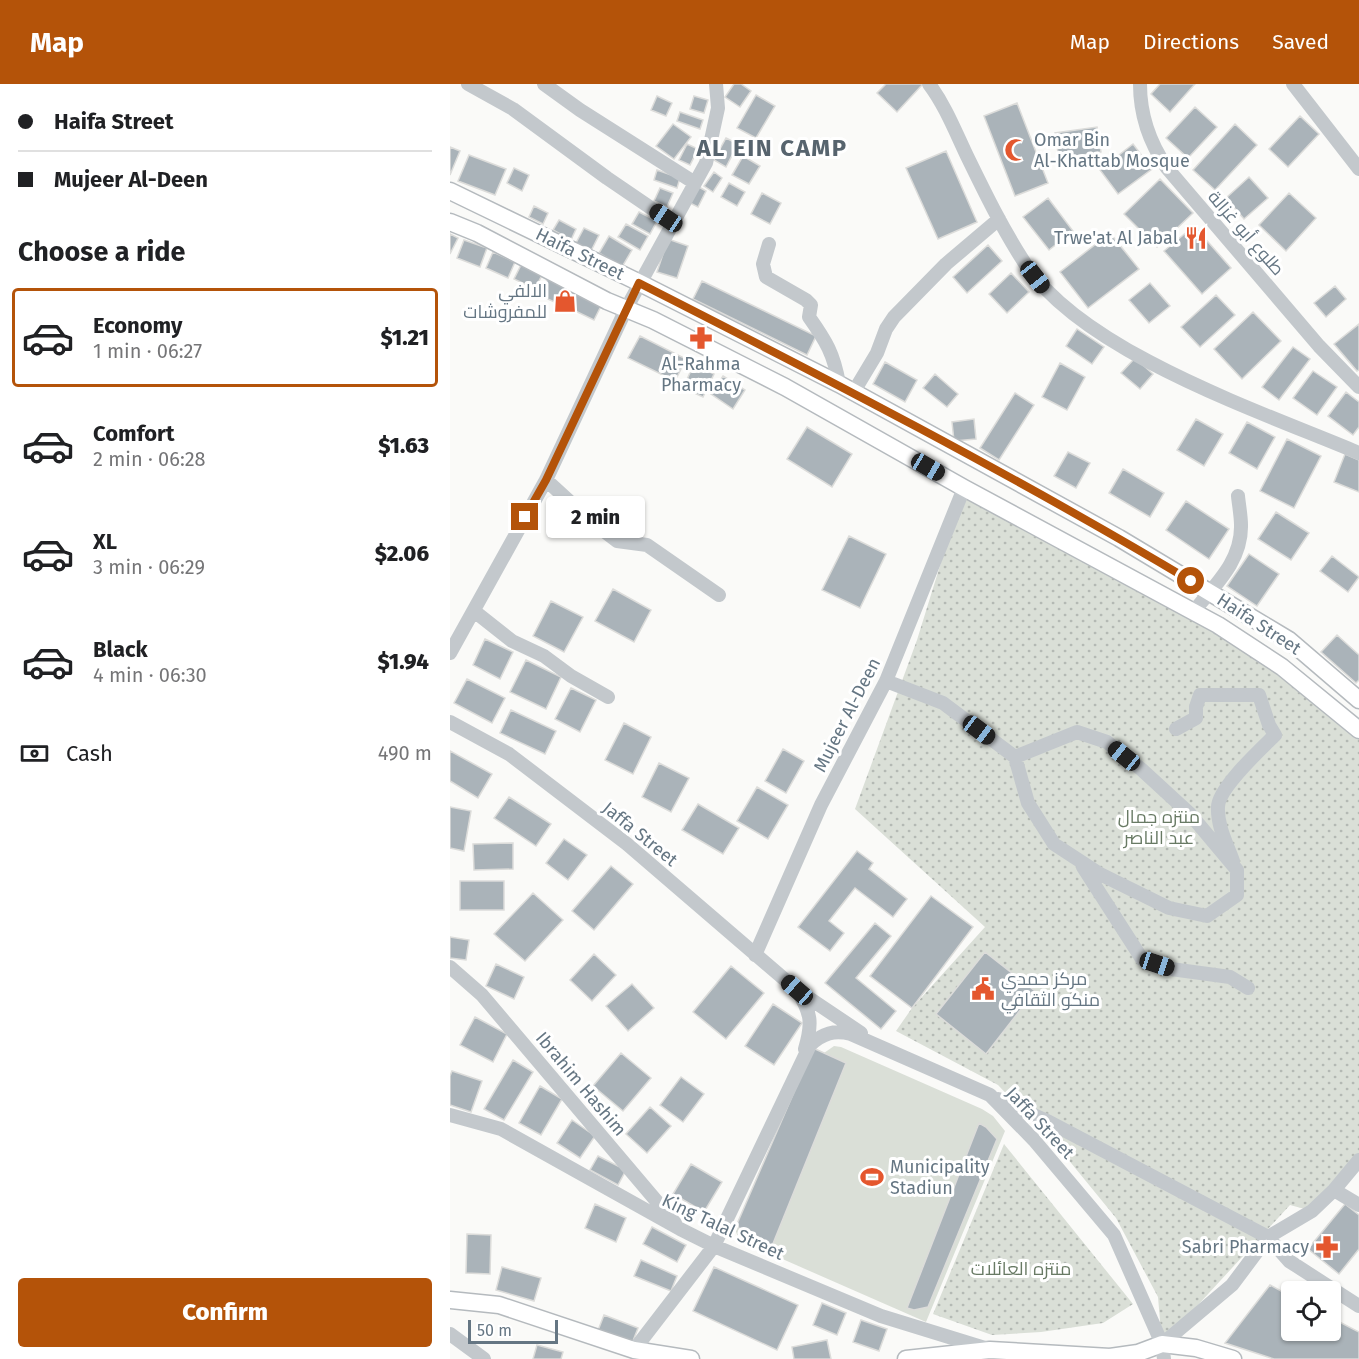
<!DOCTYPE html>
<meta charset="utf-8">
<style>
:root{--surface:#fff;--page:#f6f6f6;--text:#202124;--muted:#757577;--line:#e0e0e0;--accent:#b45309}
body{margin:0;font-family:"Fira Sans",Cairo,sans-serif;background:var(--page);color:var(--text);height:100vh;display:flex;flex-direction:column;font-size:22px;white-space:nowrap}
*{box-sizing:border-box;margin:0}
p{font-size:20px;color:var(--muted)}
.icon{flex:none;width:33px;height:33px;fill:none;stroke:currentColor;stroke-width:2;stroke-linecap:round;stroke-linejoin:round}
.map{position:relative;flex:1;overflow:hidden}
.sheet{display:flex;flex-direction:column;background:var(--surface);width:450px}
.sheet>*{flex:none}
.top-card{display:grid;align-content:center;height:132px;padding:0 18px;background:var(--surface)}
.fabs{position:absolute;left:831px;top:1197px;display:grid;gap:12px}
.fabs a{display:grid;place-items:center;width:60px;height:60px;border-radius:6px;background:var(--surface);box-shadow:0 2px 4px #0004;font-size:30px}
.scale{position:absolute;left:18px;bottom:15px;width:90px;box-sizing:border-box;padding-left:6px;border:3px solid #657683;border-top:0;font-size:16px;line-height:21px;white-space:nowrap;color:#657683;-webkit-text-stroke:4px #fff;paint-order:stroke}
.end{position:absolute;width:27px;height:27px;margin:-14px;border:8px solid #b45309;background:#fff;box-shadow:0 0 0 3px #fff}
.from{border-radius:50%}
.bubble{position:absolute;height:42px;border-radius:6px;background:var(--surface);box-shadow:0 2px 4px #0004;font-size:20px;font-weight:800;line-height:42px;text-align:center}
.car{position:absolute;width:18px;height:36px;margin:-18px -9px;border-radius:8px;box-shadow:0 0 4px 2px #0007;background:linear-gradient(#222 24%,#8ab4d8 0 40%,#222 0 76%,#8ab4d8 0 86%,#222 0)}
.top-card b{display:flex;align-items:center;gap:21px;height:57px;font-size:22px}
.top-card b+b{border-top:2px solid var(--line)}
.top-card i{width:15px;height:15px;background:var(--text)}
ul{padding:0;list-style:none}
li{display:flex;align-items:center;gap:18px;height:99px;margin:0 12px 9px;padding:0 6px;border:3px solid transparent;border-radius:6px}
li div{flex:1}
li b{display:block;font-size:22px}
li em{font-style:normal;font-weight:800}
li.active{border-color:var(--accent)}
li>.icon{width:54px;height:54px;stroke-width:1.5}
h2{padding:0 18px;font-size:27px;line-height:72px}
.pay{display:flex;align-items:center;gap:15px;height:66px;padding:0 18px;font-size:22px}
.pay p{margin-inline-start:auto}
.action{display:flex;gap:12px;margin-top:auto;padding:12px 18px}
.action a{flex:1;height:69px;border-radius:6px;background:var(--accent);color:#fff;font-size:24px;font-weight:800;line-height:69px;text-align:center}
header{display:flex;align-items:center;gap:36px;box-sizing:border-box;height:84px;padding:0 30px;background:var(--accent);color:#fff}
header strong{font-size:28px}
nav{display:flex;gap:33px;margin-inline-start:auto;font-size:21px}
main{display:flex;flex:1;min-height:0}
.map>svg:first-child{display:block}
</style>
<header>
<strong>Map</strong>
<nav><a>Map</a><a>Directions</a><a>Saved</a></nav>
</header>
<main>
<section class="sheet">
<div class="top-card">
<b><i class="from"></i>Haifa Street</b>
<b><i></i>Mujeer Al-Deen</b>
</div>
<h2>Choose a ride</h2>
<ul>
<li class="active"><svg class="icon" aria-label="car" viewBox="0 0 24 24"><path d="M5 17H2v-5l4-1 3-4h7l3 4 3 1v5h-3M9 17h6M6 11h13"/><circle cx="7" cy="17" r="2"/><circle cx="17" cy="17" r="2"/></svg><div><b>Economy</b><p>1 min · 06:27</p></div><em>$1.21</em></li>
<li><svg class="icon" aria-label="car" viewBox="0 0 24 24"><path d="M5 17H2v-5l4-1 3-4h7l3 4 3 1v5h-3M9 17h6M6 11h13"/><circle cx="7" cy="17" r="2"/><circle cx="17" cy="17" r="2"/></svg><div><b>Comfort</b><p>2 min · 06:28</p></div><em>$1.63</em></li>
<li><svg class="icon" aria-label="car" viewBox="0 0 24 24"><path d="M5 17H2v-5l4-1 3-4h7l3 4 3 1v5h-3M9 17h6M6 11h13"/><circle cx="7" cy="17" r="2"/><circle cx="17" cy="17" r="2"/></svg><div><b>XL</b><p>3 min · 06:29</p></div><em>$2.06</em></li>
<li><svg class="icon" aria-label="car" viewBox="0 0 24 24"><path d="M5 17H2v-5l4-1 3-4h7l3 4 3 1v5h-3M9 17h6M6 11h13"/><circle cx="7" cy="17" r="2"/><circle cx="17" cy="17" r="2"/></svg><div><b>Black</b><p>4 min · 06:30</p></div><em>$1.94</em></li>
</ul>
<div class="pay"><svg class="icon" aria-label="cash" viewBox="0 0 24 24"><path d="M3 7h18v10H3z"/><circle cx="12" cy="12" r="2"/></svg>Cash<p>490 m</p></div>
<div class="action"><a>Confirm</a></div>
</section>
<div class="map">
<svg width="909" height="1275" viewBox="0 0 909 1275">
<defs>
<pattern id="park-dots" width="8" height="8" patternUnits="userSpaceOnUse" patternTransform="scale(1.5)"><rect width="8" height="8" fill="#dadfd7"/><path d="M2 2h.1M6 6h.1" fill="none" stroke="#b4b9b4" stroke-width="1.8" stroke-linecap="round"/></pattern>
</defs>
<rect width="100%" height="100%" fill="#fafaf8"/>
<path fill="url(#park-dots)" d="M514 404 832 583 909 650V1074L862 1127 840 1121 712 1260 708 1213 666 1134 617 1074 548 1001 446 947 462 924 535 843 405 725 467 556Z
M554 1060 683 1220 653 1239 591 1248 542 1251 483 1230Z"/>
<path fill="#dadfd7" d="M384 962 391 963 532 1025 543 1032 555 1047 476 1238 289 1156 285 1145 363 964 374 969Z"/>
<path fill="#aab3b9" stroke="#dcdcda" stroke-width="1.5" d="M284 0H291L301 7 290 23 275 13Z
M436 0H471L472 1 447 28 427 9Z
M710 0H745L720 28 701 10Z
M306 11 325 22 306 54 287 44Z
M207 12 222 19 216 32 201 26Z
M244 12 258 16 254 29 240 25Z
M567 19 598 99 565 112 534 32Z
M745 23 767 43 738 74 716 54Z
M230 28 253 36 250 45 227 37Z
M850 32 869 50 838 83 819 65Z
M223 40 241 53 224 75 206 62Z
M785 40 807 61 765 106 743 86Z
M647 43 651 68 609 75 605 49Z
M276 54 288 60 276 83 264 76Z
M237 60 248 65 240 81 229 76Z
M683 60 702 85 668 110 650 86Z
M0 63 10 67 0 91Z
M496 67 527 138 488 155 456 84Z
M19 71 56 85 45 111 8 97Z
M293 72 310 82 299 100 282 91Z
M64 84 79 91 72 107 57 99Z
M207 86 230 94 227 104 204 96Z
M264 88 272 94 263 108 254 102Z
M799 93 818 114 794 135 776 114Z
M710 95 743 129 707 163 674 130Z
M279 99 295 108 287 122 271 113Z
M249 103 256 107 248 123 240 119Z
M210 104 223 109 217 123 204 117Z
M312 109 331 119 320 140 301 130Z
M839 109 866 134 836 167 809 141Z
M598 114 623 147 599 166 573 133Z
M84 122 98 129 93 140 79 133Z
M189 128 207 137 200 150 182 140Z
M109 136 126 145 121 156 103 146Z
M176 140 198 152 190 166 168 153Z
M744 142 781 184 752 210 714 167Z
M134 144 149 151 141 167 126 159Z
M660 149 689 185 638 224 610 188Z
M0 150 8 154 0 170Z
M159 152 182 166 172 183 149 169Z
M218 155 238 162 227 194 207 188Z
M14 156 37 164 30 183 7 174Z
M538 161 552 177 517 209 503 193Z
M43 168 65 178 58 194 36 184Z
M71 181 92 191 85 205 64 195Z
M561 189 579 208 557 229 539 210Z
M98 194 121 205 113 222 89 211Z
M252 197 366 252 357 271 243 215Z
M700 199 720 222 699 239 679 216Z
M885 202 896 215 876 233 864 219Z
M126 209 152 220 144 236 119 224Z
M766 211 785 231 750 263 731 243Z
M803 228 831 257 792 295 764 265Z
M909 240V286L907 287 884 260Z
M627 245 654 263 642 280 616 262Z
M190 252 236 275 225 297 178 274Z
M843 263 860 275 829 316 812 303Z
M685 274 703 290 690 305 671 289Z
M435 278 467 296 455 318 423 300Z
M610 279 635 293 617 326 592 313Z
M244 280 264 290 253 313 233 304Z
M863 287 887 303 867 331 843 314Z
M485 290 508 310 497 323 473 304Z
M273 292 295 306 283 325 261 310Z
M896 308 909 318V343L903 351 878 332Z
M565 309 584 321 549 376 530 364Z
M524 335 526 355 504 357 502 338Z
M746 335 773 350 754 382 727 366Z
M797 338 825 353 807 385 779 369Z
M357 343 402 370 382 403 337 375Z
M837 355 871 372 844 424 810 407Z
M618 368 640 379 626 404 604 392Z
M895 370 909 376V408L884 398Z
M673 385 714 409 700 433 659 409Z
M736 417 779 445 759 475 716 446Z
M826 428 859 449 841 476 808 455Z
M399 452 436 470 410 524 372 506Z
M799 470 829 490 807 522 777 502Z
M882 472 909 493 898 508 870 487Z
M163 505 201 526 184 558 145 537Z
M101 517 133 533 114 568 83 552Z
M887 551 909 571V596L906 599 871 568Z
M35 555 63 568 50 595 23 581Z
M76 576 111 593 96 625 60 608Z
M17 595 55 614 42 639 4 619Z
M121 604 146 616 130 648 105 635Z
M61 626 106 647 95 670 50 649Z
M174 639 201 653 183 690 155 676Z
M333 665 354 677 336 709 315 697Z
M0 667 42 690 28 714 0 697Z
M209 679 239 694 221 728 192 713Z
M307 703 338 721 318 755 287 737Z
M59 713 101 740 86 762 44 734Z
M248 720 289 744 273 770 232 746Z
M0 723 21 727 14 767 0 764Z
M114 755 137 771 118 796 96 779Z
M63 759V785L24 786 23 760Z
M407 767 423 779 419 785 457 815 443 833 405 804 379 837 394 849 380 867 348 843Z
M161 782 183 800 144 846 122 827Z
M10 797H54V826H10Z
M83 809 113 836 75 877 44 850Z
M481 812 523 843 462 924 420 892Z
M425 839 441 852 406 894 446 927 431 945 375 899Z
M0 853 19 856 16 876 0 874Z
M535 868 585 907 536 970 486 930Z
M144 870 166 891 142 917 120 896Z
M46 880 74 893 64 915 36 902Z
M281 882 314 909 276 955 243 928Z
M182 900 204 924 178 947 156 922Z
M323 920 352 939 324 981 295 962Z
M25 933 57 950 43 978 10 961Z
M363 964 396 979 322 1162 292 1150 287 1140Z
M171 969 201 994 173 1027 143 1002Z
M63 976 83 988 54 1036 34 1025Z
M2 987 32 997 21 1028 0 1021V992Z
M231 993 254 1010 233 1038 210 1021Z
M90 1002 112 1015 91 1051 69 1039Z
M200 1023 221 1042 197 1069 176 1050Z
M122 1036 145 1052 130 1074 107 1059Z
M529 1039 536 1043 547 1055 478 1223 464 1226 457 1224Z
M148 1072 176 1086 168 1101 140 1086Z
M241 1080 272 1098 254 1128 223 1110Z
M145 1120 176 1134 166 1158 135 1144Z
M895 1120 909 1131V1165L889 1190 858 1165Z
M202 1143 236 1161 227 1178 193 1160Z
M17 1150 41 1151 40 1190 16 1189Z
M191 1176 227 1192 221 1207 184 1192Z
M52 1183 91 1194 84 1217 46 1206Z
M264 1183 348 1221 327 1266 243 1227Z
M820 1201 842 1213V1246H880V1233L909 1248V1275H824L775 1259Z
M372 1219 396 1229 387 1251 363 1241Z
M154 1231 188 1244 181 1262 147 1249Z
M411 1236 437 1245 429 1267 403 1258Z
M377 1256 381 1275H344L342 1263Z
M87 1261 113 1268 111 1275H83Z"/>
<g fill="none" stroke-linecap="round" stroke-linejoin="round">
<g stroke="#b5babe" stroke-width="19">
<path id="major" d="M0 107 190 199 389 300 669 454 839 556 909 616
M0 138 27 149 157 217 203 236 335 303 514 404 768 541 832 583 909 646
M0 1216 49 1221 184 1266 241 1275
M456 1275 540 1266 660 1273 688 1269 712 1260 746 1264 783 1275"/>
</g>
<path stroke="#c3c8cc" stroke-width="14" d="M18 0 63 25 157 94 223 139
M94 0 130 26 245 99
M479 0C495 21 506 49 517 72 535 109 553 146 576 181 635 269 812 328 909 369
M690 0C690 31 699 58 717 84L869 262 909 303
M843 0 909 85
M319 160 313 180 316 193 356 216 361 221 359 233C376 257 384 270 389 300
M403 309 427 269 436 245 444 233 496 180 549 135
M96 396 142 438 167 457 197 461 269 511
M24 527 62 557 94 572 121 592 158 613
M744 527C765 501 792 477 791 441 791 432 789 422 788 412
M0 569 96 396 176 225 256 79 268 24 266 0
M436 597 493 619 565 673 578 719 604 760 650 790 719 824 757 832 787 811V786L740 730 691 685 657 658 627 648 565 673
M0 638 59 670 177 760 347 906
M726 645 746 634V623L750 611H809L819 641 825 651C811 665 768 704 768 723 767 742 777 760 783 777
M633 783 692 875 721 885 780 893 798 904
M305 871 371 721 436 597 514 404
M0 883 32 911 225 1139
M355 965C363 938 361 929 347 906L411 949
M548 1015 599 1038 818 1153 839 1177 909 1222
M0 1031 51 1045 230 1145 264 1162 431 1232 538 1265
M884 1106 909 1121
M0 1250 34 1275
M712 1260 782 1201 818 1153 862 1127 884 1106 909 1076
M190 1268 184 1266 264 1162 360 961C373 949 384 946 401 950L540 1011 584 1056 664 1151 712 1260 714 1275"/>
<use href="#major" stroke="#fff" stroke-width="16"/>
</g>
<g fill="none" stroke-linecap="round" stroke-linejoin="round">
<path stroke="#b45309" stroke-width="8" d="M75 433 96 396 189 199C376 294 562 390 741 497"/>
</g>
<defs>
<g id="mosque-bare" transform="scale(1.8)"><path d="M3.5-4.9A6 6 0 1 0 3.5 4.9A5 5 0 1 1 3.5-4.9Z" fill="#e4572e" stroke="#fff" stroke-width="2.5" paint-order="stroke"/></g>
<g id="restaurant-bare" transform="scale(1.8)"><path d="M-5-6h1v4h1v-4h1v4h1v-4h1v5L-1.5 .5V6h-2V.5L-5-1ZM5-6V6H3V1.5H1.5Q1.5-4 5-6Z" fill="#e4572e" stroke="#fff" stroke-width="2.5" paint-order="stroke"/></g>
<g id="shop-bare" transform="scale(1.8)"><path d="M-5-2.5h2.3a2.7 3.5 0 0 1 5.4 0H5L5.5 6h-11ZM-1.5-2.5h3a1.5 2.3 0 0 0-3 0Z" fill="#e4572e" stroke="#fff" stroke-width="2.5" paint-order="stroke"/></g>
<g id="pharmacy-bare" transform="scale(1.8)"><path d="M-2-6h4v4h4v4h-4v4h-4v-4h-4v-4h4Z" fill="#e4572e" stroke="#fff" stroke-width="2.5" paint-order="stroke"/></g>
<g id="civic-bare" transform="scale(1.8)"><path d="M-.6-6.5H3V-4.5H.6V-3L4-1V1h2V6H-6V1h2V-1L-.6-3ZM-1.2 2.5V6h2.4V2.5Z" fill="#e4572e" stroke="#fff" stroke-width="2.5" paint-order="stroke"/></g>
<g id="stadium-bare" transform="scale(1.8)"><path d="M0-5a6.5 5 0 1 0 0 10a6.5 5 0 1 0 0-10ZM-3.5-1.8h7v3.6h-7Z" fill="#e4572e" stroke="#fff" stroke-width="2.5" paint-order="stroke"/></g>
</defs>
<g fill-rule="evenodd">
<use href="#mosque-bare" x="566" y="66"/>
<use href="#restaurant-bare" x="746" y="154"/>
<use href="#shop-bare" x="115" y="217"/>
<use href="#pharmacy-bare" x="251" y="254"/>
<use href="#civic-bare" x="533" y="905"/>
<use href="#stadium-bare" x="422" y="1093"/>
<use href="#pharmacy-bare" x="877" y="1163"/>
</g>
<g text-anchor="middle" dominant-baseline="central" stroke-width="6" stroke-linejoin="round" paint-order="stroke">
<g font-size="18" fill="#657683" stroke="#fff" text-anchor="start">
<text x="584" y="56">Omar Bin<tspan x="584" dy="21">Al-Khattab Mosque</tspan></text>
<text x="728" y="154" text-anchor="end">Trwe'at Al Jabal</text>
<text x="97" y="207" text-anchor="end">الالفي<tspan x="97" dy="21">للمفروشات</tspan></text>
<text x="251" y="280" text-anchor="middle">Al-Rahma<tspan x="251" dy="21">Pharmacy</tspan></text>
<text x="551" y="895">مركز حمدي<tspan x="551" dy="21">منكو الثقافي</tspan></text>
<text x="440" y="1083">Municipality<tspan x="440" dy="21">Stadiun</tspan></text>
<text x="859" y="1163" text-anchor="end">Sabri Pharmacy</text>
</g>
<g font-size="18" fill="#657683" stroke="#fff">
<text transform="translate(796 149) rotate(49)">طلوع أبو غزالة</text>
<text transform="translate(130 170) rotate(26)">Haifa Street</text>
<text transform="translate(809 540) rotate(33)">Haifa Street</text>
<text transform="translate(397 631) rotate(-63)">Mujeer Al-Deen</text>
<text transform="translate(190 750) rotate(39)">Jaffa Street</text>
<text transform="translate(131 1000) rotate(50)">Ibrahim Hashim</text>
<text transform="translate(590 1039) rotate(47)">Jaffa Street</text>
<text transform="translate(273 1143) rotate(25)">King Talal Street</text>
</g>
<g font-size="18" fill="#687a64" stroke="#fff">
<text x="709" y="733">منتزه جمال<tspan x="709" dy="21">عبد الناصر</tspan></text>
<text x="571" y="1185">منتزه العائلات</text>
</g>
<g font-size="24" font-weight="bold" letter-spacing="1.5" fill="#57646e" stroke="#fff">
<text x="322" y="64">AL EIN CAMP</text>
</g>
</g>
</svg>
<div class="fabs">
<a><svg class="icon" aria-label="locate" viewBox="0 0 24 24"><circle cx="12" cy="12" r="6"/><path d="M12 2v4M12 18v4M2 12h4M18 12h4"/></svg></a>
</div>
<div class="scale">50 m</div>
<i class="end from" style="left:741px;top:497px"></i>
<i class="end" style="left:75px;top:433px"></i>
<div class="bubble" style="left:96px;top:412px;width:99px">2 min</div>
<i class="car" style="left:216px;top:134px;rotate:304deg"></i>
<i class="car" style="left:585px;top:193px;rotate:142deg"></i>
<i class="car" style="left:478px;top:383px;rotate:120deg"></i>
<i class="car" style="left:529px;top:646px;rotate:127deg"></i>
<i class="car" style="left:674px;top:672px;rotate:309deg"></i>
<i class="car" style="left:707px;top:880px;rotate:108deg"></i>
<i class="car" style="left:347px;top:906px;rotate:311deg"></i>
</div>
</main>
